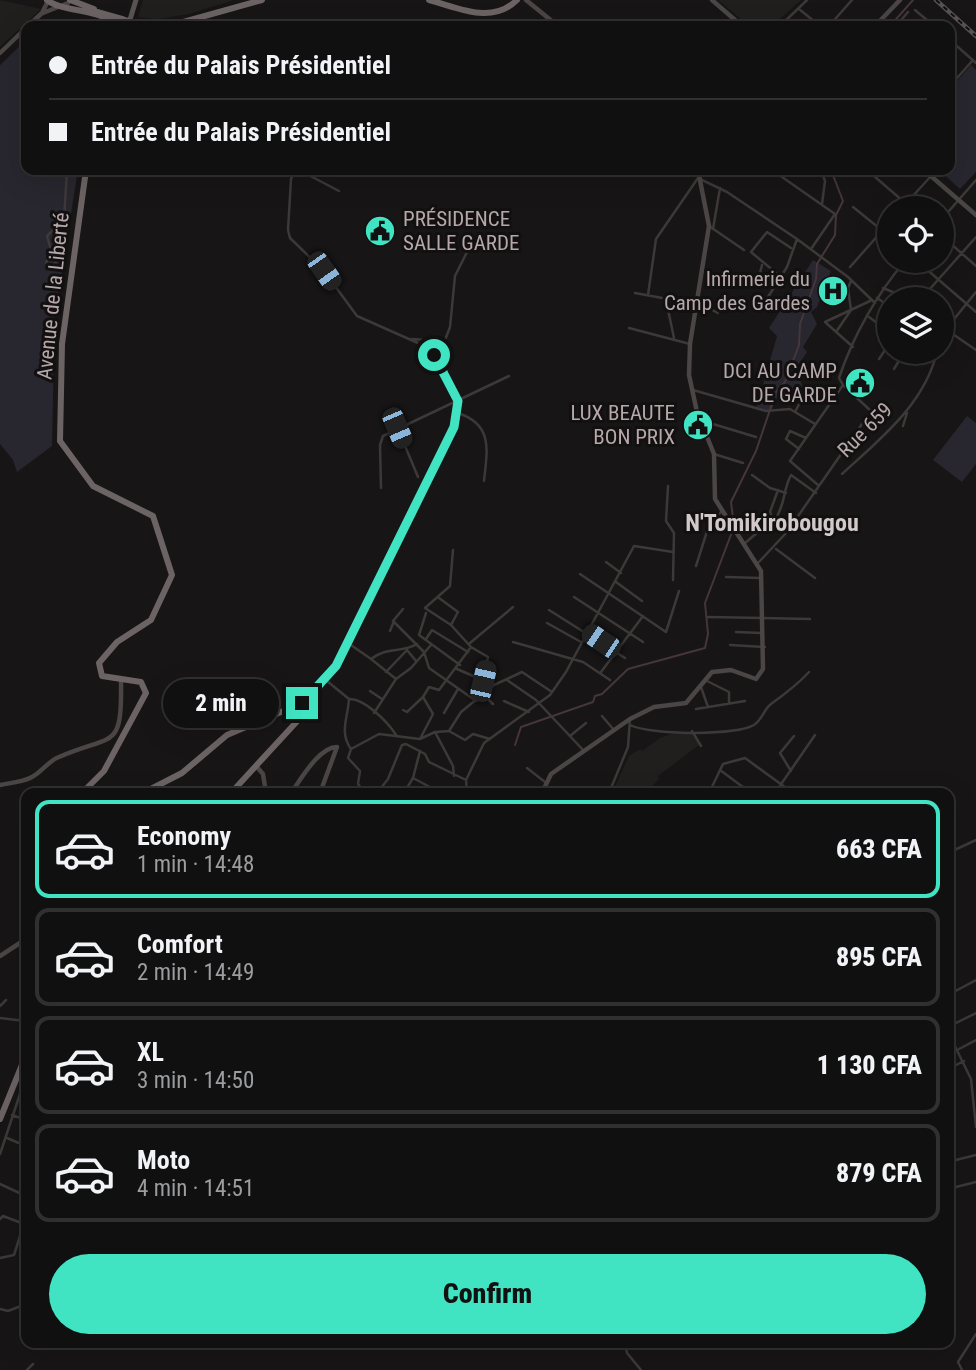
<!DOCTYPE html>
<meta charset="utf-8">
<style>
:root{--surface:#111010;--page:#1e1e1e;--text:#f1f3f6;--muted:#9c9d9f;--line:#303030;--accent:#40e4c3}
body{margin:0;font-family:"Roboto Condensed",sans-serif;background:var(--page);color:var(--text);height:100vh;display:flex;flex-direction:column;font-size:26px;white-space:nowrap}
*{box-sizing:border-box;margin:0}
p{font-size:23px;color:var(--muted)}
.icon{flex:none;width:38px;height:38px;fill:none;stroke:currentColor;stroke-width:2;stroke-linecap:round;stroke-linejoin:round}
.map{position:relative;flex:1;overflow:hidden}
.sheet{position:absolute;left:21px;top:788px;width:933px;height:560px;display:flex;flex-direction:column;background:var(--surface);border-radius:14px;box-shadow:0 7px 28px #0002,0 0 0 2px var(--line)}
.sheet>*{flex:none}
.guide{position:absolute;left:21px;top:21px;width:934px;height:154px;border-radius:14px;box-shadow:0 7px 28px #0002,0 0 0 2px var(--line);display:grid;align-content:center;height:154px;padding:0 28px;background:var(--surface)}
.tools{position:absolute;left:877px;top:196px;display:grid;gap:14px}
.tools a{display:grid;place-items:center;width:77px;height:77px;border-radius:50%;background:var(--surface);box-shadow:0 7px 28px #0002,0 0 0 2px var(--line);font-size:35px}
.end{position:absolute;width:32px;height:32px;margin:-16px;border:9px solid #40e4c3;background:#111;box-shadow:0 0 0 4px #111}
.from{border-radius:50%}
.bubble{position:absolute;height:49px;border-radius:24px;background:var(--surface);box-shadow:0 7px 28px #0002,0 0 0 2px var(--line);font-size:23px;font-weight:800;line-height:49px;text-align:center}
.car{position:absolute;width:21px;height:42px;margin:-21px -10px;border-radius:9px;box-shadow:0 0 5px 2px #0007;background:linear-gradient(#222 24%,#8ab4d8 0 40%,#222 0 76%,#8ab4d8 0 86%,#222 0)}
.guide b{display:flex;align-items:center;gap:24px;height:66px;font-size:26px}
.guide b+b{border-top:2px solid var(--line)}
.guide i{width:18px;height:18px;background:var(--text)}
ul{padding:12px 0 0;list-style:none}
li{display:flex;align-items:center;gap:21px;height:98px;margin:0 14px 10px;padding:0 14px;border:4px solid var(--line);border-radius:14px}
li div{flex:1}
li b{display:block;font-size:26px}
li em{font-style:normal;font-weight:800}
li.active{border-color:var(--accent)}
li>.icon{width:63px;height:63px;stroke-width:1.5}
.cta{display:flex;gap:14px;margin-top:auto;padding:14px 28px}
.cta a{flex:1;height:80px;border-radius:42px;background:var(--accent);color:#111;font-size:28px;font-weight:800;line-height:80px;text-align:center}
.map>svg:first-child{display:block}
</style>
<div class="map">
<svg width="976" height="1370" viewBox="0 0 976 1370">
<rect width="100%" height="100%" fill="#171515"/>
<path fill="#211f1e" d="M0 0 41 9 0 47Z
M143 0H234L189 14 158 19 138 17Z
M718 0H801L772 26H749Z
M691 732 699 745 658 776 659 779 646 793H612L629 756 640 749 642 751 660 738 674 733Z"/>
<path fill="#28262e" d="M26 40V170H78L51 338 54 350 52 446 17 472 13 460 0 444V65Z
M971 65 976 70V172L960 189 939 170H950V89Z
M813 260 831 271 817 307 811 312 817 324 803 347 807 352 795 370 803 386 797 391 779 393 772 409 766 411 756 409 777 336 769 328Z
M967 416 976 423V464L962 482 933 460Z"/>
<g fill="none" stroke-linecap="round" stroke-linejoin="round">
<path stroke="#46353c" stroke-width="2" d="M890 26 913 0
M734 526 731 502 756 451 776 392 785 382 799 345 800 324 816 279 817 264 835 235 836 215 843 201 831 170
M515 745 521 727 593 702 595 696 602 694 628 669 705 648 708 634 705 603 732 532"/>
<path stroke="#3e3939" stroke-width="2.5" d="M799 9 820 26
M915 10 934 26
M780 26 807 0
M829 26 852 0
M896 26 908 12
M950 40 976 63
M950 86 973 60
M295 170 291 179 288 230 290 238 324 271 357 316 427 347
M299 170 339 191
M772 170 835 214 811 249
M821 170 825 181 822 204
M867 170 911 208
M853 207 889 236
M902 208 931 176
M942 219 976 180
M709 226 744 250
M713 229 720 188
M55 231C61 243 65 260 50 266L46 263 51 250 47 236 64 220 67 170
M942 236 976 266
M917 261 976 312
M762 265 759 277 775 287
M850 267 889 223
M781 277 751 252 767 232 791 248
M883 288 910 299
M635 293 695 304
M648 295 656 239 698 178 727 192 797 239 848 277 875 303
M768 297 787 267 797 239
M877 298 889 306
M921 299 976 237
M666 300 674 338
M699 303 718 313
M869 317 889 332
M942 318 949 323
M629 328 690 344
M944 328 976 350
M836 332 851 310 848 288 851 281
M942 334 976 292
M427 344a6 6 0 1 1 12 0a6 6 0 1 1-12 0Z
M412 339 426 340
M853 347 825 322 870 301
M442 348 450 327 455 276 470 246
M892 352 900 359 894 369
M879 359 889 344
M693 390 766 411 790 409 815 424
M795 412 806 391
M458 413C494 425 487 451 484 481
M703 421 756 437
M903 426 907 413
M398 429 418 477
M799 449 786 439 790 431 806 438
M714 454 743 463
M842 474C880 439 924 405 937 352
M752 475 770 488 786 493
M818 485 790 461 843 385 839 378C853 336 877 294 905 261
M668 486 666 521 674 533 673 580
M381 488 380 445 383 436 509 376
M778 490 770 512 774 522 787 532
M774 522C787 501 782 492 791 475L816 493
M744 544 773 519
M776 549 815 578
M453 550 450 586 425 608 451 625 471 647 488 657 483 681
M606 562 621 573
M758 563 787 532 871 411 843 385
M696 566 709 525 722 511
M580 574 666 632 679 591
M726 577 761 578
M616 582 642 601
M574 597 643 642
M439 598 458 612 451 625
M403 609 393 621 424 652 429 668 476 701
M549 610 625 658
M426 613 419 635 460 665
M708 617 810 619
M547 623 581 642
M390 631 394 621
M736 632 761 633
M426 639 432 630 468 652
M513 642 583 662 610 680
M348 643 371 659C386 647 402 653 417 644
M470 643 513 607
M730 645 765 647
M371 659 396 679 374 713
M457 669 494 685 522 672 552 692
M386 672 407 650 416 661
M601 672 643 616
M396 679 411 668 431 645
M507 680 536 700 584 751
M705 680 729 692V703
M327 681 349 699C348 717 339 733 351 749L348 758 360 771 358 784 365 793
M701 687 708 707
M370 691 382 699
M484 695 493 704
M349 699C364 698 388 722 396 735
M504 701 529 712
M696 709 745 701
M403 710 407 712 423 697 429 687 439 690 471 647
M444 713 458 689
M602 716 614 730
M630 725C650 735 734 736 754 725 762 720 764 709 771 704 785 694 797 685 809 672
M449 731 465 740 473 734 490 739
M692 731 701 746
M436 732 449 731 461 712 494 685
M570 736 586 723
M420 739 433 714 423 697
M351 749 379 734 420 739 435 732 453 766 454 776
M527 768 545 782
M720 770 751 793
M791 771 780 753 794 736
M413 778 441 793
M377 793 388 779 402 745 406 744 425 754 429 762 466 780
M404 793 413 778 420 751
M467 793 466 780 484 743 550 695 566 672 634 546 673 552
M519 793H520
M609 793 628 747 630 719
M709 793 723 764 745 758 793 793
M775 793 815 735
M948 853 976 840
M948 995 976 980
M0 1006 6 1000
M0 1018 25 1021
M948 1027 976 1013
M948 1032 971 1079 976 1127
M959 1049 976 1040
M948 1069 964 1061
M12 1115 26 1120
M7 1138 26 1146
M0 1154 26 1076
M948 1162 976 1155
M0 1184 26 1196
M948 1189 976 1182
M0 1219 3 1216 24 1224
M0 1258 14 1255 26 1217
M0 1309 8 1311 26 1304
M597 1342 601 1346 626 1349
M625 1342 627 1353 641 1370
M27 1370 33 1364
M962 1370 958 1362 976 1334"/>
<path stroke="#4b4545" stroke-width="4.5" d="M526 0 558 26
M712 0 742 26
M43 13 68 3
M28 26 42 13 48 1
M875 26 900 0
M0 53 26 28
M924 170 976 215
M439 345 446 369
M302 703 318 688
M307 708 344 651 457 420C462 395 445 370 431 350
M257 767 263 774 266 793
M0 785C10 783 23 782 32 777 42 772 48 761 59 757 114 733 122 752 121 680
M291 793C301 779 319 747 337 747L320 793
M542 793 551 774 630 719 654 707 686 703 712 672 731 670 756 679 763 669 761 571 715 499 714 454 697 412 689 375 690 344 709 226 698 170
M0 956 26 939"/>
<path stroke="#5a5353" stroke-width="5" d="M128 26 136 0"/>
<path stroke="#6c6364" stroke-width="6" d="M47 0C64 13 97 7 117 26
M70 0 94 9
M429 0C459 8 492 25 517 0
M90 10 122 19
M169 26 262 0
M82 793 104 771 146 693 141 682 102 676 99 663 117 642 151 620 172 575 153 516 93 486 60 441 62 344 86 170
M143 793 182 773 227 735 302 703 306 705 301 717 231 793
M0 1119 26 1055"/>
<g stroke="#585252" stroke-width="4.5">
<path id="rail" d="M936 0 976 36"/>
</g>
<use href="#rail" stroke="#121010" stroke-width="2" stroke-dasharray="5" stroke-linecap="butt"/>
<path stroke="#6c6364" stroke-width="6" d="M122 19 142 25"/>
</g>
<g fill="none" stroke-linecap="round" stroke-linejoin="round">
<path stroke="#40e4c3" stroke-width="9" d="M302 703 336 666 454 427 458 401 434 355"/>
</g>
<defs>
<g id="civic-disc" transform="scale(1.575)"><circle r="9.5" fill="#40e4c3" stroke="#121010"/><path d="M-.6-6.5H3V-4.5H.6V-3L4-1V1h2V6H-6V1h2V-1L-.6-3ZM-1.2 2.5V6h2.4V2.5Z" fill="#111"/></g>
<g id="hospital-disc" transform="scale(1.575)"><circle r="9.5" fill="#40e4c3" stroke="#121010"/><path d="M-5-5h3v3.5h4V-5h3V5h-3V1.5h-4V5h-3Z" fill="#111"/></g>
</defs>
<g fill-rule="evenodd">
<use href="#civic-disc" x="380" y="231"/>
<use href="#hospital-disc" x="833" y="291"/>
<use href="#civic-disc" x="860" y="383"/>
<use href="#civic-disc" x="698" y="425"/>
</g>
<g text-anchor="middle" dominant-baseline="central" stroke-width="6" stroke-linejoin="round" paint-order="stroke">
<g font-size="21" fill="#b6a8aa" stroke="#121010" text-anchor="end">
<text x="403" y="219" text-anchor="start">PRÉSIDENCE<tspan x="403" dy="24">SALLE GARDE</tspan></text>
<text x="810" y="279">Infirmerie du<tspan x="810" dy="24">Camp des Gardes</tspan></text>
<text x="837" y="371">DCI AU CAMP<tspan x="837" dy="24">DE GARDE</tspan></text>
<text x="675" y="413">LUX BEAUTE<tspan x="675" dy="24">BON PRIX</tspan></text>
</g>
<g font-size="21" fill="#b6a8aa" stroke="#121010">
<text transform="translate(53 296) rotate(-84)">Avenue de la Liberté</text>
<text transform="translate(865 430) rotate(-45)">Rue 659</text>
</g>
<g font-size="24" font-weight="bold" fill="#d2c9ca" stroke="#121010">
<text x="772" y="523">N'Tomikirobougou</text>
</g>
</g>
</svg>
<div class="tools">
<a><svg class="icon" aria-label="locate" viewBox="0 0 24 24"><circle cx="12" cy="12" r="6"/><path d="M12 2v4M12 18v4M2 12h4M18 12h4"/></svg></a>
<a><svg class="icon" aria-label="layers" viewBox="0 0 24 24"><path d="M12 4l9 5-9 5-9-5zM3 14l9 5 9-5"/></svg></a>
</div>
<i class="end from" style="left:434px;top:355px"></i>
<i class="end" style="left:302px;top:703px"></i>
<div class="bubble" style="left:163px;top:679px;width:116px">2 min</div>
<i class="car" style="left:324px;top:271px;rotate:145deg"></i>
<i class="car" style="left:397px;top:428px;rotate:157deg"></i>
<i class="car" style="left:601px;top:641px;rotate:304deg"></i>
<i class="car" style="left:483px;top:681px;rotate:13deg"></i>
<div class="guide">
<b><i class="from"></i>Entrée du Palais Présidentiel</b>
<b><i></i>Entrée du Palais Présidentiel</b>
</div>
<section class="sheet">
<ul>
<li class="active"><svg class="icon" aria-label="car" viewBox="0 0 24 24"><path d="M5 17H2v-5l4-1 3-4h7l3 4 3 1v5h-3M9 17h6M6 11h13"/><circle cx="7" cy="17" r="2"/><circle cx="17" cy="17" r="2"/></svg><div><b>Economy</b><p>1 min · 14:48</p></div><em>663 CFA</em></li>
<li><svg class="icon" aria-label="car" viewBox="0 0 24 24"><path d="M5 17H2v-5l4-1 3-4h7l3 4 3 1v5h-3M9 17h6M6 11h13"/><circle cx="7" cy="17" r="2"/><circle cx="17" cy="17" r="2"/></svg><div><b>Comfort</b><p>2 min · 14:49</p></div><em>895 CFA</em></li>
<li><svg class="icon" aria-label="car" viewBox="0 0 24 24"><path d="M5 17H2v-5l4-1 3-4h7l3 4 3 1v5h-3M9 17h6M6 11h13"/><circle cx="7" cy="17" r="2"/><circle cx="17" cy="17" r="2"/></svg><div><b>XL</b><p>3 min · 14:50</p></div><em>1 130 CFA</em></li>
<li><svg class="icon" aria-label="car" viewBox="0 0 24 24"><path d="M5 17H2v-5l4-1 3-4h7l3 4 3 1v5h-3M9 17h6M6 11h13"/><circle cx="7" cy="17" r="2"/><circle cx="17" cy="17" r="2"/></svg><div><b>Moto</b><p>4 min · 14:51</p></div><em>879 CFA</em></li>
</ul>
<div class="cta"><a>Confirm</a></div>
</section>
</div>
